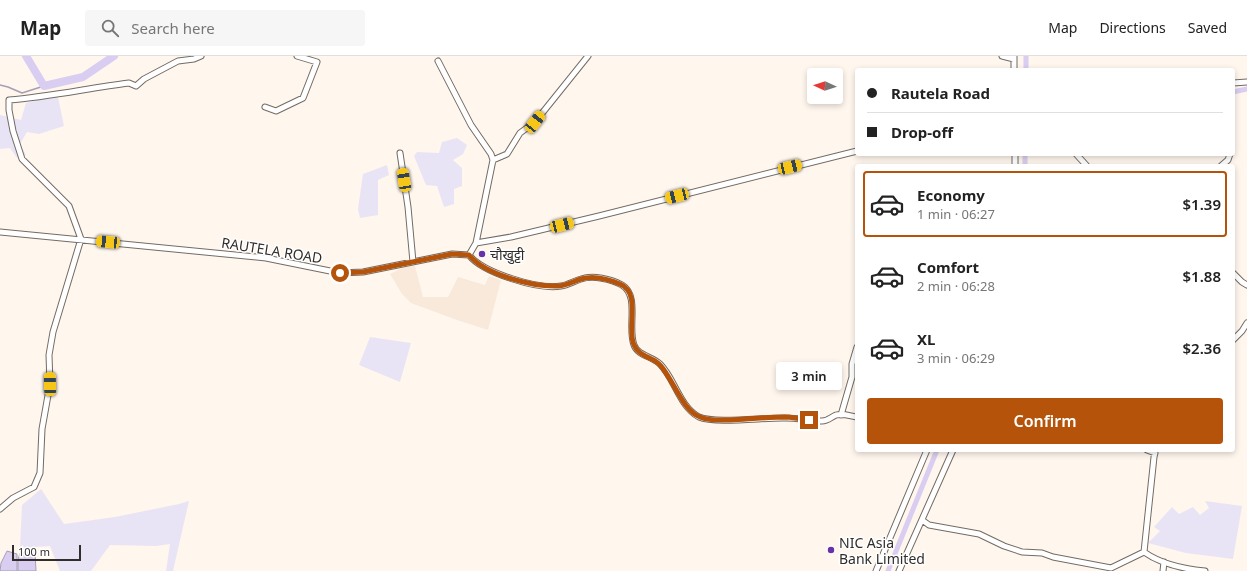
<!DOCTYPE html>
<meta charset="utf-8">
<style>
:root{--surface:#fff;--page:#f6f6f6;--text:#222;--muted:#767676;--line:#e0e0e0;--accent:#b45309}
body{margin:0;font-family:"Noto Sans","Noto Sans Devanagari",sans-serif;background:var(--page);color:var(--text);height:100vh;display:flex;flex-direction:column;font-size:15px;white-space:nowrap}
*{box-sizing:border-box;margin:0}
p{font-size:13px;color:var(--muted)}
.icon{flex:none;width:22px;height:22px;fill:none;stroke:currentColor;stroke-width:2;stroke-linecap:round;stroke-linejoin:round}
.map{position:relative;flex:1;overflow:hidden}
.side{position:absolute;left:855px;top:108px;width:380px;height:288px;display:flex;flex-direction:column;background:var(--surface);border-radius:4px;box-shadow:0 2px 6px #0003}
.side>*{flex:none}
.hud{position:absolute;left:855px;top:12px;width:380px;height:88px;border-radius:4px;box-shadow:0 2px 6px #0003;display:grid;align-content:center;height:88px;padding:0 12px;background:var(--surface)}
.needle{width:26px;rotate:273deg}
.buttons{position:absolute;left:807px;top:12px;display:grid;gap:8px}
.buttons a{display:grid;place-items:center;width:36px;height:36px;border-radius:4px;background:var(--surface);box-shadow:0 2px 6px #0003;font-size:20px}
.scale{position:absolute;left:12px;bottom:10px;width:69px;box-sizing:border-box;padding-left:4px;border:2px solid #302d2a;border-top:0;font-size:11px;line-height:14px;white-space:nowrap;color:#302d2a;-webkit-text-stroke:3px #fff;paint-order:stroke}
.end{position:absolute;width:18px;height:18px;margin:-9px;border:5px solid #b45309;background:#fff;box-shadow:0 0 0 2px #fff}
.from{border-radius:50%}
.bubble{position:absolute;height:28px;border-radius:4px;background:var(--surface);box-shadow:0 2px 6px #0003;font-size:13px;font-weight:600;line-height:28px;text-align:center}
.car{position:absolute;width:12px;height:24px;margin:-12px -6px;border-radius:5px;box-shadow:0 0 3px 1px #0007;background:linear-gradient(#f5c518 24%,#345 0 40%,#f5c518 0 76%,#345 0 86%,#f5c518 0)}
.hud b{display:flex;align-items:center;gap:14px;height:38px;font-size:15px}
.hud b+b{border-top:1px solid var(--line)}
.hud i{width:10px;height:10px;background:var(--text)}
ul{padding:7px 0 0;list-style:none}
li{display:flex;align-items:center;gap:12px;height:66px;margin:0 8px 6px;padding:0 4px;border:2px solid transparent;border-radius:4px}
li div{flex:1}
li b{display:block;font-size:15px}
li em{font-style:normal;font-weight:600}
li.active{border-color:var(--accent)}
li>.icon{width:36px;height:36px;stroke-width:1.5}
.action{display:flex;gap:8px;margin-top:auto;padding:8px 12px}
.action a{flex:1;height:46px;border-radius:4px;background:var(--accent);color:#fff;font-size:16px;font-weight:600;line-height:46px;text-align:center}
header{display:flex;align-items:center;gap:24px;box-sizing:border-box;height:56px;padding:0 20px;background:var(--surface);border-bottom:1px solid var(--line)}
header strong{font-size:19px}
nav{display:flex;gap:22px;margin-inline-start:auto;font-size:14px}
.search{width:280px;height:36px;background:var(--page);display:flex;align-items:center;gap:10px;box-sizing:border-box;padding:0 14px;border-radius:4px;color:var(--muted);font-size:15px}
.map>svg:first-child{display:block}
</style>
<header>
<strong>Map</strong>
<div class="search"><svg class="icon" aria-label="search" viewBox="0 0 24 24"><circle cx="10" cy="10" r="6"/><path d="M15 15l6 6"/></svg>Search here</div>
<nav><a>Map</a><a>Directions</a><a>Saved</a></nav>
</header>
<div class="map">
<svg width="1247" height="515" viewBox="0 0 1247 515">
<rect width="100%" height="100%" fill="#fff6ed"/>
<path fill="#f8e9db" d="M415 210 423 241H448L458 221 485 229 489 220 501 224 488 274 454 263 411 247 402 238 390 218 404 211Z"/>
<path fill="#e9e4f5" d="M58 41 64 70 39 78 27 76 20 88 26 99 17 102 10 92 0 93V59L21 64 26 47 42 43Z
M457 82 467 89 463 98 453 104 462 112V130L454 133V148L444 151 437 130 426 129 414 100 417 96 439 97 442 86Z
M387 109 389 119 378 124V159L360 162 358 153 363 118Z
M370 281 411 287 400 326 359 309Z
M41 433 64 468 115 461 179 448 189 445 173 515H166L170 488 156 490 110 489 91 515H60L50 490 20 492 22 449Z
M1205 445 1242 450 1233 503 1186 497 1148 487 1160 475 1154 471 1172 451 1179 458 1193 451 1200 459 1209 452Z"/>
<path fill="#d9cef1" stroke="#a69eb5" d="M7 495 17 498V515H0L1 507Z
M31 496H35L36 515H18V504L20 497Z"/>
<g fill="none" stroke-linecap="round" stroke-linejoin="round">
<path stroke="#a69eb5" stroke-width="1.5" d="M0 29 8 31 22 37 44 30"/>
<path stroke="#d9cef1" stroke-width="5" d="M1026 14V0
M1233 36 1247 33
M1025 110V98
M888 515 937 394"/>
<path stroke="#d9cef1" stroke-width="8" d="M26 0 44 30 83 21 114 0"/>
<g stroke="#736b64" stroke-width="7">
<path id="minor" d="M1002 0 1014 3
M1014 0V14
M438 5 471 69 491 98 493 104 476 187 469 199
M1233 27 1247 26
M265 51 276 55 303 42 317 6 297 0
M400 97 408 151 413 206
M1076 98 1087 110
M493 104 507 98 520 77 535 66 588 0
M1015 110V98
M1221 110 1228 104 1230 98
M0 176 266 202 340 217 363 216 452 198 469 199
M476 187 511 181 599 160 857 95
M469 199C483 217 539 234 561 230 568 229 574 225 581 223 593 219 611 223 622 229 640 240 627 271 634 289 638 300 652 300 660 308 675 323 679 350 699 361 715 368 767 361 786 362 798 362 810 365 822 365 828 365 831 361 836 359 843 357 850 360 857 361
M1233 217 1242 226 1247 229
M1233 284 1242 275 1247 267
M841 359 852 321V308L857 291
M1147 394 1155 397 1154 401 1144 496C1161 508 1184 513 1205 515
M0 453 13 442 34 431 40 417 42 373 50 328 49 299 53 276 81 183 69 150 22 103 13 75 9 54V44C49 41 89 32 129 27L136 30 144 23 178 5 194 3 201 0
M922 464 929 469 979 478 1004 490 1022 496 1042 497 1053 501 1111 512 1144 496
M876 515 927 394
M899 515 953 394
M1163 515 1164 506"/>
</g>
<use href="#minor" stroke="#fff" stroke-width="5"/>
</g>
<g fill="none" stroke-linecap="round" stroke-linejoin="round">
<path stroke="#b45309" stroke-width="5" d="M340 217 363 216 452 198 469 199C485 219 533 231 558 230 566 230 574 225 581 223 594 219 608 223 620 228 642 237 626 272 634 289 639 301 653 301 660 309 673 323 682 354 700 361 709 365 721 364 730 364 749 363 769 361 788 361 795 362 802 363 809 364"/>
</g>
<g fill="#6732a9" stroke="#fff" stroke-width="1.5">
<circle cx="482" cy="198" r="4"/>
<circle cx="831" cy="494" r="4"/>
</g>
<g text-anchor="middle" dominant-baseline="central" stroke-width="3" stroke-linejoin="round" paint-order="stroke">
<g font-size="14" fill="#302d2a" stroke="#fff">
<text transform="translate(272 194) rotate(9)">RAUTELA ROAD</text>
</g>
<g font-size="14" fill="#302d2a" stroke="#fff" text-anchor="start">
<text x="490" y="198">चौखुट्टी</text>
<text x="839" y="486">NIC Asia<tspan x="839" dy="16">Bank Limited</tspan></text>
</g>
</g>
</svg>
<div class="buttons">
<a><svg class="needle" viewBox="-14 -14 28 28"><path d="M0-13l5 13h-10z" fill="#e53935"/><path d="M0 13l5-13h-10z" fill="#767676"/></svg></a>
</div>
<div class="scale">100 m</div>
<i class="end from" style="left:340px;top:217px"></i>
<i class="end" style="left:809px;top:364px"></i>
<div class="bubble" style="left:776px;top:306px;width:66px">3 min</div>
<i class="car" style="left:535px;top:66px;rotate:38deg"></i>
<i class="car" style="left:790px;top:111px;rotate:77deg"></i>
<i class="car" style="left:404px;top:124px;rotate:351deg"></i>
<i class="car" style="left:677px;top:140px;rotate:256deg"></i>
<i class="car" style="left:562px;top:169px;rotate:76deg"></i>
<i class="car" style="left:108px;top:186px;rotate:275deg"></i>
<i class="car" style="left:50px;top:328px;rotate:359deg"></i>
<div class="hud">
<b><i class="from"></i>Rautela Road</b>
<b><i></i>Drop-off</b>
</div>
<section class="side">
<ul>
<li class="active"><svg class="icon" aria-label="car" viewBox="0 0 24 24"><path d="M5 17H2v-5l4-1 3-4h7l3 4 3 1v5h-3M9 17h6M6 11h13"/><circle cx="7" cy="17" r="2"/><circle cx="17" cy="17" r="2"/></svg><div><b>Economy</b><p>1 min · 06:27</p></div><em>$1.39</em></li>
<li><svg class="icon" aria-label="car" viewBox="0 0 24 24"><path d="M5 17H2v-5l4-1 3-4h7l3 4 3 1v5h-3M9 17h6M6 11h13"/><circle cx="7" cy="17" r="2"/><circle cx="17" cy="17" r="2"/></svg><div><b>Comfort</b><p>2 min · 06:28</p></div><em>$1.88</em></li>
<li><svg class="icon" aria-label="car" viewBox="0 0 24 24"><path d="M5 17H2v-5l4-1 3-4h7l3 4 3 1v5h-3M9 17h6M6 11h13"/><circle cx="7" cy="17" r="2"/><circle cx="17" cy="17" r="2"/></svg><div><b>XL</b><p>3 min · 06:29</p></div><em>$2.36</em></li>
</ul>
<div class="action"><a>Confirm</a></div>
</section>
</div>
